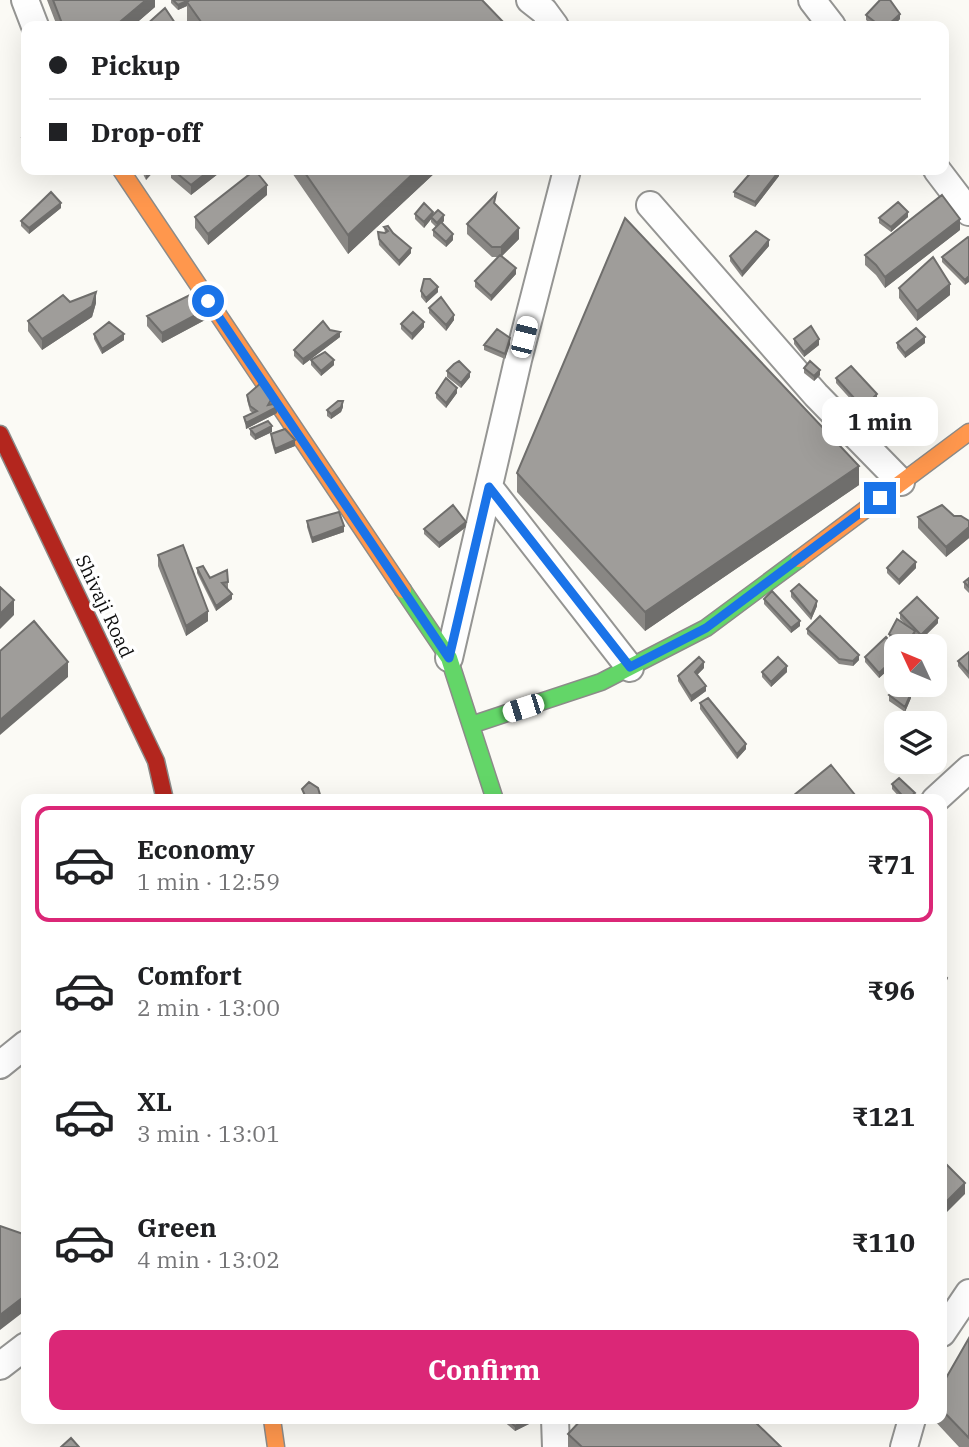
<!DOCTYPE html>
<meta charset="utf-8">
<style>
:root{--surface:#fff;--page:#f6f6f6;--text:#202124;--muted:#757577;--line:#e0e0e0;--accent:#db2777}
body{margin:0;font-family:"IBM Plex Serif",serif;background:var(--page);color:var(--text);height:100vh;display:flex;flex-direction:column;font-size:26px;white-space:nowrap}
*{box-sizing:border-box;margin:0}
p{font-size:23px;color:var(--muted)}
.icon{flex:none;width:38px;height:38px;fill:none;stroke:currentColor;stroke-width:2;stroke-linecap:round;stroke-linejoin:round}
.map{position:relative;flex:1;overflow:hidden}
.details{position:absolute;left:21px;top:794px;width:926px;height:630px;display:flex;flex-direction:column;background:var(--surface);border-radius:14px;box-shadow:0 7px 28px #0002}
.details>*{flex:none}
.top-card{position:absolute;left:21px;top:21px;width:928px;height:154px;border-radius:14px;box-shadow:0 7px 28px #0002;display:grid;align-content:center;height:154px;padding:0 28px;background:var(--surface)}
.needle{width:46px;rotate:314deg}
.tools{position:absolute;left:884px;top:634px;display:grid;gap:14px}
.tools a{display:grid;place-items:center;width:63px;height:63px;border-radius:14px;background:var(--surface);box-shadow:0 7px 28px #0002;font-size:35px}
.end{position:absolute;width:32px;height:32px;margin:-16px;border:9px solid #1a73e8;background:#fff;box-shadow:0 0 0 4px #fff}
.from{border-radius:50%}
.bubble{position:absolute;height:49px;border-radius:14px;background:var(--surface);box-shadow:0 7px 28px #0002;font-size:23px;font-weight:700;line-height:49px;text-align:center}
.car{position:absolute;width:21px;height:42px;margin:-21px -10px;border-radius:9px;box-shadow:0 0 5px 2px #0007;background:linear-gradient(#fff 24%,#345 0 40%,#fff 0 76%,#345 0 86%,#fff 0)}
.top-card b{display:flex;align-items:center;gap:24px;height:66px;font-size:26px}
.top-card b+b{border-top:2px solid var(--line)}
.top-card i{width:18px;height:18px;background:var(--text)}
ul{padding:12px 0 0;list-style:none}
li{display:flex;align-items:center;gap:21px;height:116px;margin:0 14px 10px;padding:0 14px;border:4px solid transparent;border-radius:14px}
li div{flex:1}
li b{display:block;font-size:26px}
li em{font-style:normal;font-weight:700}
li.selected{border-color:var(--accent)}
li>.icon{width:63px;height:63px;stroke-width:1.5}
.primary-button{display:flex;gap:14px;margin-top:auto;padding:14px 28px}
.primary-button a{flex:1;height:80px;border-radius:14px;background:var(--accent);color:#fff;font-size:28px;font-weight:700;line-height:80px;text-align:center}
.map>svg:first-child{display:block}
</style>
<div class="map">
<svg width="969" height="1447" viewBox="0 0 969 1447">
<rect width="100%" height="100%" fill="#fbfaf5"/>
<g fill="none" stroke-linecap="round" stroke-linejoin="round">
<g stroke="#959593" stroke-width="30">
<path id="street" d="M25 0 35 26
M530 0 544 11 555 26
M812 0 832 26
M937 170 969 212
M650 205 816 395 901 482
M489 487 630 668
M449 658 518 360 567 170
M935 800 969 769
M0 1065 26 1044
M942 1333 969 1293
M0 1366 26 1346
M555 1419 556 1447
M904 1447 912 1419"/>
</g>
<g stroke="#8c8b89" stroke-width="19">
<path id="fast" d="M403 590 449 658 495 800
M471 725 601 682 706 628 799 559"/>
</g>
<g stroke="#8c8b89" stroke-width="19">
<path id="slow" d="M121 170 403 590
M799 559 969 432
M272 1419 276 1447"/>
</g>
<g stroke="#8c8b89" stroke-width="19">
<path id="jam" d="M0 434 156 761 165 800"/>
</g>
<use href="#street" stroke="#fefefe" stroke-width="26"/>
<use href="#fast" stroke="#63d668" stroke-width="16"/>
<use href="#slow" stroke="#ff974d" stroke-width="16"/>
<use href="#jam" stroke="#b3261e" stroke-width="16"/>
</g>
<path fill="#898784" d="M47 0H155V7L133 26H57Z
M171 0H482L507 26H190L187 21V6L178 10 171 3Z
M866 15 900 19 893 26H873L866 20Z
M26 135V149L22 144V138Z
M141 170H155L146 180Z
M171 170H223L191 195 171 178Z
M290 170H438L348 254Z
M779 176 755 207 734 197V192Z
M267 195 208 245 195 228V217Z
M496 205 519 239 502 256 516 274 491 301 475 287V281L498 257H492L467 234V224Z
M61 208 29 234 21 226V221Z
M415 214 433 215 444 221 442 223 453 240 446 247 433 236V230L436 227 431 222V219L424 228 415 219Z
M908 217 891 232 879 223V218Z
M384 227 393 233 411 253 399 266 379 245 378 232 385 233Z
M960 230 885 288 876 275 865 265V255Z
M968 237 965 285 942 262V257Z
M769 246 742 277 730 261V256Z
M899 288 950 295 917 321 899 298Z
M421 291 438 292 426 303 421 297Z
M70 302 96 303 92 317 42 350 28 331V321Z
M429 308 454 320 446 331 429 313Z
M147 316 205 320 162 343 147 326Z
M401 324 424 327 412 340 401 329Z
M330 330 340 337 303 365 294 356V350Z
M94 334 124 340 102 354 94 339Z
M794 339 819 345 804 357 794 344Z
M897 343H925L905 358 897 348Z
M510 344 505 359 484 350V345Z
M311 360 334 365 321 376 311 365Z
M804 368 820 375 814 381 804 373Z
M447 371 470 377 461 388 447 377Z
M836 378 877 399 863 413 836 383Z
M436 393H457L446 408 436 398Z
M247 395 272 403 271 405 277 413 246 429 244 417 253 413 250 411 247 400Z
M343 407 341 412 331 419 327 416V410Z
M250 429 272 432 255 440 250 435Z
M271 434 295 446 275 454 271 440Z
M517 473 859 485 645 631 517 492Z
M954 516 969 521V538L946 557 918 528V517Z
M307 521 344 532 312 543 307 527Z
M466 527 439 548 424 534V529Z
M158 555 208 621 186 636 158 566Z
M197 568 210 578 228 582V588H226L232 599 216 611 197 573Z
M887 568H916L899 585 887 573Z
M969 578V593L964 588V582Z
M791 591 817 606 811 620 791 597Z
M764 599 800 626 791 633 764 604Z
M900 613 938 623 921 640 915 634 909 646H900L889 640V634L905 624 900 619Z
M807 629 859 660 853 666 839 664 807 634Z
M896 648V663L879 678 865 662V657Z
M969 652V679L958 666V661Z
M704 668 697 675 706 691 691 702 678 681V676Z
M762 672H787L771 687 762 677Z
M889 695 911 698 905 712 889 701Z
M700 703 746 749 737 759 700 709Z
M892 784 915 798 912 800H902L892 789Z
M969 1338V1447H959L933 1419H942V1385Z
M501 1419H539L515 1431Z
M568 1434 781 1447H568Z"/>
<path fill="#6f6e6c" d="M146 0H155V7L133 26H115Z
M189 0 187 2V6L178 10V5Z
M900 14V19L893 26H887Z
M146 170H155L146 180Z
M210 170H223L191 195V185Z
M417 170H438L348 254V235Z
M779 171V176L755 207V202Z
M267 185V195L208 245V234Z
M61 203V208L29 234V228Z
M433 212V217L424 228V222Z
M908 212V217L891 232V227Z
M444 215V221L437 228V223Z
M960 219V230L885 288V277Z
M519 228V239L501 257V247Z
M453 234V240L446 247V242Z
M769 240V246L742 277V272Z
M411 248V253L399 266V261Z
M516 268V274L491 301V296Z
M969 276V282L965 285V280Z
M950 284V295L917 321V311Z
M438 287V292L426 303V298Z
M96 292V303L92 317 42 350V339Z
M205 310V320L162 343V333Z
M454 315V320L446 331V325Z
M424 322V327L412 340V334Z
M340 332V337L303 365V359Z
M124 334V340L102 354V349Z
M925 337V343L905 358V353Z
M510 338V344L505 359V354Z
M819 339V345L804 357V352Z
M334 360V365L321 376V371Z
M820 370V375L814 381V376Z
M470 372V377L461 388V383Z
M457 388V393L446 408V403Z
M877 394V399L863 413V408Z
M343 401V407L341 412 331 419V414Z
M277 407V413L246 429V423Z
M272 426V432L255 440V435Z
M295 440V446L275 454V449Z
M859 466V485L645 631V612Z
M466 522V527L439 548V543Z
M344 526V532L312 543V538Z
M969 527V538L946 557V547Z
M916 562V568L899 585V580Z
M232 594V599L216 611V606Z
M14 600V615L0 629V614Z
M817 601V606L811 620V615Z
M208 611V621L186 636V626Z
M938 618V623L921 640V635Z
M800 621V626L791 633V628Z
M915 631V636L909 646H907Z
M859 655V660L853 666V661Z
M896 657V663L879 678V673Z
M68 662V677L0 735V720Z
M704 662V668L695 677V672Z
M787 666V672L771 687V682Z
M706 686V691L691 702V696Z
M911 693V698L905 712V707Z
M746 744V749L737 759V754Z
M915 793V798L912 800H906Z
M947 978V984L942 994V989Z
M965 1183V1194L942 1217V1206Z
M26 1295V1310L0 1330V1315Z
M528 1419H539L515 1431V1426Z"/>
<path fill="#9f9d9a" stroke="#6f6e6c" stroke-width="2" d="M53 0H146L115 26H63Z
M173 0H189L178 5Z
M190 0H482L507 26H204L187 2Z
M880 0H890L900 14 887 26H880L866 15Z
M165 8 177 26H145Z
M26 135V143L22 138Z
M173 170H210L191 185Z
M255 170 267 185 208 234 195 217Z
M303 170H417L348 235Z
M753 170H774L779 171 755 202 734 192Z
M51 192 61 203 29 228 21 221Z
M496 194 494 203 519 228 501 247H492L467 224Z
M942 195 960 219 885 277 876 265 865 255Z
M898 202 908 212 891 227 879 218Z
M424 203 433 212 424 222 415 214Z
M438 210 444 215 437 223 431 217Z
M625 218 859 466 645 612 517 473Z
M441 222 453 234 446 242 433 230Z
M388 226 393 233 411 248 399 261 379 239 378 232 385 233 388 231 384 227Z
M756 231 769 240 742 272 730 256Z
M968 237 969 238V276L965 280 942 257Z
M500 255 516 268 491 296 475 281Z
M933 257 950 284 917 311 899 288Z
M424 279H430L438 287 426 298 421 291Z
M96 292 92 306 42 339 28 321 63 295 70 302Z
M190 295 205 310 162 333 147 316Z
M441 297 454 315 446 325 429 308Z
M413 312 424 322 412 334 401 324Z
M323 321 330 330 340 332 303 359 294 350Z
M109 322 124 334 102 349 94 334Z
M811 326 819 339 804 352 794 339Z
M916 328 925 337 905 353 897 343Z
M497 329 510 338 505 354 484 345Z
M325 352 334 360 321 371 311 360Z
M459 361 470 372 461 383 447 371 454 364Z
M810 361 820 370 814 376 804 368Z
M851 366 877 394 863 408 836 378Z
M446 378 457 388 446 403 436 393Z
M261 383 272 398 268 405 273 404 277 407 246 423 244 417 257 411 250 406 247 395Z
M338 401H343L341 407 331 414 327 410Z
M268 421 272 426 255 435 250 429Z
M285 429 295 440 275 449 271 434Z
M453 505 466 522 439 543 424 529Z
M942 505 954 516H961L969 521V527L946 547 918 517Z
M339 512 344 526 312 538 307 521Z
M183 545 208 611 186 626 158 555Z
M903 551 916 562 899 580 887 568Z
M203 566 210 578 227 570 228 582 222 583 232 594 216 606 197 568Z
M969 578V587L964 582Z
M799 584 817 601 811 615 791 591Z
M0 587 14 600 0 614Z
M772 591 800 621 791 628 764 599Z
M917 597 938 618 921 635 900 613Z
M820 616 859 655 853 661 839 659 807 629Z
M897 619 915 631 907 644 889 634Z
M34 621 68 662 0 720V651Z
M886 637 896 648V657L879 673 865 657Z
M969 652V673L958 661Z
M699 657 704 662 695 672 706 686 691 696 678 676Z
M778 657 787 666 771 682 762 672Z
M902 685 911 693 905 707 889 695Z
M708 698 746 744 737 754 700 703Z
M831 765 859 800H788Z
M899 778 915 793 906 800 892 784Z
M309 782 318 788 321 798 316 800H307L302 789Z
M942 973 947 978 942 989Z
M942 1160 965 1183 942 1206Z
M0 1226 26 1235V1295L0 1315Z
M969 1338V1438L942 1410V1385Z
M507 1419H528L515 1426Z
M582 1419H752L781 1447H582L568 1434Z
M71 1438 79 1447H61Z"/>
<g fill="none" stroke-linecap="round" stroke-linejoin="round">
<path stroke="#1a73e8" stroke-width="9" d="M208 301 449 658 489 487 630 667 706 628 880 498"/>
</g>
<g text-anchor="middle" dominant-baseline="central" stroke-width="7" stroke-linejoin="round" paint-order="stroke">
<g font-size="19" fill="#0f0f0f" stroke="#fff">
<text transform="translate(105 606) rotate(65)">Shivaji Road</text>
</g>
</g>
</svg>
<div class="tools">
<a><svg class="needle" viewBox="-14 -14 28 28"><path d="M0-13l5 13h-10z" fill="#e53935"/><path d="M0 13l5-13h-10z" fill="#757577"/></svg></a>
<a><svg class="icon" aria-label="layers" viewBox="0 0 24 24"><path d="M12 4l9 5-9 5-9-5zM3 14l9 5 9-5"/></svg></a>
</div>
<i class="end from" style="left:208px;top:301px"></i>
<i class="end" style="left:880px;top:498px"></i>
<div class="bubble" style="left:822px;top:397px;width:116px">1 min</div>
<i class="car" style="left:524px;top:337px;rotate:14deg"></i>
<i class="car" style="left:523px;top:708px;rotate:252deg"></i>
<div class="top-card">
<b><i class="from"></i>Pickup</b>
<b><i></i>Drop-off</b>
</div>
<section class="details">
<ul>
<li class="selected"><svg class="icon" aria-label="car" viewBox="0 0 24 24"><path d="M5 17H2v-5l4-1 3-4h7l3 4 3 1v5h-3M9 17h6M6 11h13"/><circle cx="7" cy="17" r="2"/><circle cx="17" cy="17" r="2"/></svg><div><b>Economy</b><p>1 min · 12:59</p></div><em>₹71</em></li>
<li><svg class="icon" aria-label="car" viewBox="0 0 24 24"><path d="M5 17H2v-5l4-1 3-4h7l3 4 3 1v5h-3M9 17h6M6 11h13"/><circle cx="7" cy="17" r="2"/><circle cx="17" cy="17" r="2"/></svg><div><b>Comfort</b><p>2 min · 13:00</p></div><em>₹96</em></li>
<li><svg class="icon" aria-label="car" viewBox="0 0 24 24"><path d="M5 17H2v-5l4-1 3-4h7l3 4 3 1v5h-3M9 17h6M6 11h13"/><circle cx="7" cy="17" r="2"/><circle cx="17" cy="17" r="2"/></svg><div><b>XL</b><p>3 min · 13:01</p></div><em>₹121</em></li>
<li><svg class="icon" aria-label="car" viewBox="0 0 24 24"><path d="M5 17H2v-5l4-1 3-4h7l3 4 3 1v5h-3M9 17h6M6 11h13"/><circle cx="7" cy="17" r="2"/><circle cx="17" cy="17" r="2"/></svg><div><b>Green</b><p>4 min · 13:02</p></div><em>₹110</em></li>
</ul>
<div class="primary-button"><a>Confirm</a></div>
</section>
</div>
